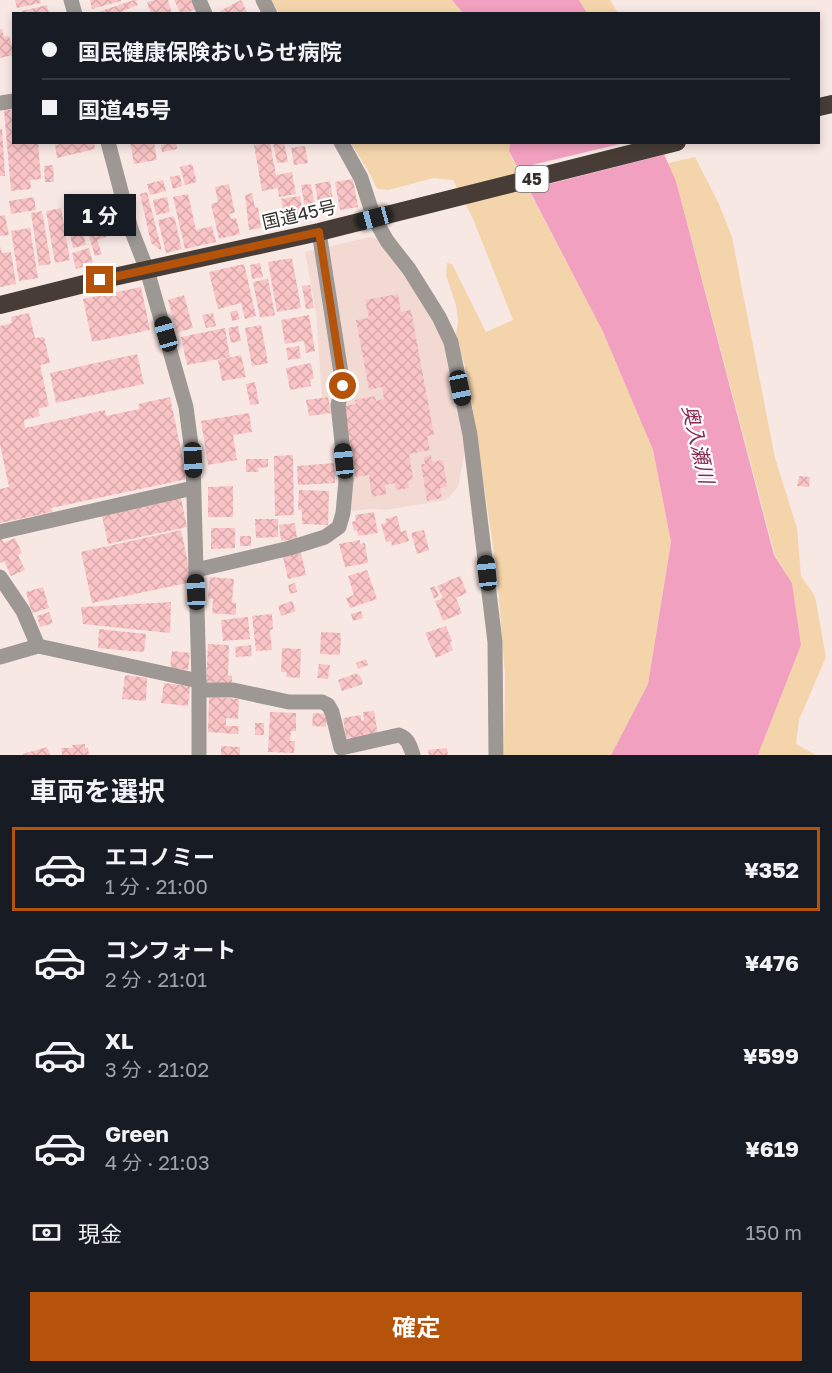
<!DOCTYPE html>
<html lang="ja">
<meta charset="utf-8">
<style>
:root{--surface:#171b24;--page:#20242c;--text:#f1f3f6;--muted:#9ea1a6;--line:#363941;--accent:#b45309}
body{margin:0;font-family:"Golos Text","Noto Sans JP",sans-serif;background:var(--page);color:var(--text);height:100vh;display:flex;flex-direction:column;font-size:22px;white-space:nowrap}
*{box-sizing:border-box;margin:0}
p{font-size:20px;color:var(--muted)}
.icon{flex:none;width:33px;height:33px;fill:none;stroke:currentColor;stroke-width:2;stroke-linecap:round;stroke-linejoin:round}
.map{position:relative;height:755px;overflow:hidden}
.panel{display:flex;flex-direction:column;background:var(--surface);flex:1}
.panel>*{flex:none}
.banner{position:absolute;left:12px;top:12px;width:808px;height:132px;border-radius:0px;box-shadow:0 3px 9px #0003;display:grid;align-content:center;height:132px;padding:0 30px;background:var(--surface)}
.end{position:absolute;width:27px;height:27px;margin:-14px;border:8px solid #b45309;background:#fff;box-shadow:0 0 0 3px #fff}
.from{border-radius:50%}
.bubble{position:absolute;height:42px;border-radius:0px;background:var(--surface);box-shadow:0 3px 9px #0003;font-size:20px;font-weight:700;line-height:42px;text-align:center}
.car{position:absolute;width:18px;height:36px;margin:-18px -9px;border-radius:8px;box-shadow:0 0 4px 2px #0007;background:linear-gradient(#222 24%,#8ab4d8 0 40%,#222 0 76%,#8ab4d8 0 86%,#222 0)}
.banner b{display:flex;align-items:center;gap:21px;height:57px;font-size:22px}
.banner b+b{border-top:2px solid var(--line)}
.banner i{width:15px;height:15px;background:var(--text)}
ul{padding:0;list-style:none}
li{display:flex;align-items:center;gap:18px;height:84px;margin:0 12px 9px;padding:0 18px;border:3px solid transparent;border-radius:0px}
li div{flex:1}
li b{display:block;font-size:22px}
li em{font-style:normal;font-weight:700}
li.active{border-color:var(--accent)}
li>.icon{width:54px;height:54px;stroke-width:1.5}
h2{padding:0 30px;font-size:27px;line-height:72px}
.pay{display:flex;align-items:center;gap:15px;height:66px;padding:0 30px;font-size:22px}
.pay p{margin-inline-start:auto}
.primary-button{display:flex;gap:12px;margin-top:auto;padding:12px 30px}
.primary-button a{flex:1;height:69px;border-radius:0px;background:var(--accent);color:#fff;font-size:24px;font-weight:700;line-height:69px;text-align:center}
.map>svg:first-child{display:block}
</style>
<div class="map">
<svg width="832" height="755" viewBox="0 0 832 755">
<defs>
<pattern id="building-cross-hatch" width="8" height="8" patternUnits="userSpaceOnUse" patternTransform="scale(1.5)"><rect width="8" height="8" fill="#fac4c6"/><path d="M0 0l8 8M0 8l8-8" fill="none" stroke="#d7a9aa"/></pattern>
</defs>
<rect width="100%" height="100%" fill="#f8e8e4"/>
<path fill="#f2dad3" d="M370 237 380 240 390 253 423 303 446 346 465 450 458 487 446 500 386 510 372 509 349 511 340 476 330 397H322L316 313 305 252Z"/>
<path fill="#f4d5ab" d="M271 0H452L463 13H279Z
M579 0H610L618 13H587Z
M351 143H510L509 152 603 332 653 450 671 542 648 684 611 755H504L505 675 497 573 468 378 456 334 458 321 456 305 446 275 447 263 452 264 486 332 513 320 473 219 453 180 434 178 388 190 377 189 370 174Z
M695 157 719 204 732 237 775 458 797 528 801 576 815 596 826 657 799 720 796 744 816 755H758L801 645 792 583 775 555 676 181 668 163Z"/>
<path fill="#f2a0bf" d="M452 0H579L587 13H463Z
M510 143H659L676 181 774 555 792 583 801 645 758 755H611L648 684 671 542 653 450 603 332 509 151Z"/>
<path fill="#f8e8e4" d="M662 142 667 154 525 190 515 169 624 143Z"/>
<path fill="url(#building-cross-hatch)" d="M15 0H40L41 3 17 8Z
M90 0H121V1L92 9Z
M134 0H136L138 5 115 14H92Z
M155 0H168L172 14H151L147 2Z
M174 0H191L195 9 186 14H181Z
M241 0 248 14H221L220 11Z
M47 5 49 14H22V11Z
M0 29H2L4 37 9 36 14 53V55L0 58Z
M4 110H14V142H38L41 179 30 180 31 189 11 191Z
M0 129H2L5 176H0Z
M67 142H94L95 149 57 158 55 145Z
M130 142H154L157 160 134 164Z
M176 142 177 149 162 152 161 145Z
M284 142 288 162 277 163 273 143Z
M270 143 276 175 292 172 296 194 279 197 278 188 262 191 254 145Z
M305 146 308 163 294 165 291 148Z
M192 164 197 182 185 185 180 167Z
M53 165 54 182H45L44 166Z
M180 175 182 186 173 189 170 177Z
M353 179 358 207 340 210 335 182Z
M163 180 166 191 150 195 147 184Z
M330 181 335 212 320 215 315 184Z
M229 184 235 213 229 214 231 219 236 218 240 234 219 239 211 204 218 202 215 187Z
M311 184 317 218 307 219 301 185Z
M147 192 162 251 151 243 140 194Z
M252 193 255 208 258 207 261 228 249 230 245 195Z
M188 194 196 230 212 226 216 242 185 249 173 197Z
M300 196 304 220 285 223 281 199Z
M34 197 36 210 11 214 9 201Z
M167 197 170 212 156 215 153 200Z
M88 207 89 210 99 208 107 237 97 240 102 254 95 256 81 209Z
M61 208 70 260 55 263 46 211Z
M42 211 51 264 39 266 31 213Z
M5 215 9 235 0 236V216Z
M174 216 182 249 166 253 158 220Z
M81 226 86 245 73 248 69 229Z
M30 228 38 278 19 281 11 231Z
M0 246 2 253 11 252 16 284 0 287Z
M89 248 93 264 76 269 72 253Z
M292 258 301 308 277 312 268 262Z
M260 263 263 277 252 279 250 265Z
M244 264 256 316 245 319 241 303 218 309 209 272Z
M268 279 275 315 260 318 253 282Z
M310 285 314 308 306 309 302 286Z
M141 287 150 330 92 342 83 299Z
M398 294 401 312 411 310 434 435 427 436 430 450 409 454 413 479 408 481 409 488 396 490 395 483 385 485 386 494 372 497 369 475 356 477 344 406 356 404 355 400 375 396 376 401 384 399 382 387 369 390 356 320 369 318 365 300Z
M184 295 193 328 177 333 168 300Z
M237 310 240 319 232 321 230 312Z
M29 313 35 338 44 337 50 363 40 365 49 406 38 409 40 416 24 420 25 428 105 410 106 416 139 409 138 404 170 397 187 479 51 508 52 512 0 523V489L9 487 0 444V326L12 323 11 317Z
M213 313 216 326 206 328 202 315Z
M309 315 315 351 306 353 304 341 285 344 281 320Z
M261 325 268 363 252 366 245 328Z
M238 326 241 341 231 343 228 328Z
M225 328 230 357 187 365 181 337Z
M299 346 301 358 288 360 286 348Z
M137 354 144 384 56 403 50 373Z
M241 355 246 377 222 381 218 360Z
M311 363 314 379 310 380 311 386 290 390 286 368Z
M255 382 259 404 250 405 246 384Z
M328 397 331 413 309 416 306 400Z
M249 413 252 432 233 435 237 460 208 465 201 421Z
M293 455 294 515 275 516 274 456Z
M431 455 432 462 443 460 447 487 440 488 442 498 427 501 421 464H425L424 457Z
M246 459H268V467L258 468 259 472H246Z
M334 463 335 483 298 485 297 466Z
M799 476 810 477 809 487 797 486Z
M233 486V517H208V487Z
M299 490 329 491 328 525 302 524V510H298Z
M180 494 187 527 108 544 101 511Z
M374 512 378 533 358 536 357 530 354 531 352 522 356 521 355 515Z
M397 516 401 532 406 530 409 541 392 546 391 541 386 542 381 524 386 523 385 519Z
M255 519H278V537L256 538Z
M295 523 297 539 281 541 279 525Z
M211 528H235V548L211 549Z
M181 530 192 582 92 603 81 552Z
M424 530 429 550 417 554 411 533Z
M240 536H251V546H240Z
M15 538 22 553 18 555 25 570 11 576 4 561 0 563V539H2L4 543Z
M360 540V544L365 543 368 563 345 567 339 544Z
M301 553 306 575 288 579 283 557Z
M367 570 377 599 350 608 346 598 354 595 348 576Z
M460 576 467 593 456 598 462 613 443 621 435 601 443 598 437 586Z
M210 577 234 579 232 602 236 603V615L212 613 213 599 208 598Z
M295 583 297 592 290 594 288 585Z
M435 586 439 596 434 599 430 588Z
M43 587 49 608 32 613 26 592Z
M292 601 296 611 281 616 278 606Z
M171 602 170 633 83 624 81 607Z
M361 611 363 618 353 621 351 614Z
M49 612 53 623 40 627 37 616Z
M272 614 273 629 270 630 272 650 256 651 252 616Z
M248 617 250 639 223 641 221 620Z
M446 626 452 641 450 642 453 650 436 658 425 633Z
M99 629 146 634 144 652 98 648Z
M321 632 341 633 340 655 320 654Z
M208 644 229 645 228 675 232 676V684L206 682Z
M251 645 252 656 236 657 235 647Z
M282 648 301 649 300 678 286 677 287 672H281Z
M172 651 190 653 188 670 170 668Z
M366 659 368 665 358 669 356 663Z
M319 664 330 665 328 679 317 678Z
M357 673 358 676 360 675 363 684 342 691 338 680Z
M125 675 147 678 146 701 122 699Z
M164 683 190 686 188 706 161 703Z
M209 697 239 699 238 719 226 718V726H239L238 734 208 732Z
M374 711 378 735 351 739V737L346 738 343 718 361 715V721L364 720 363 712Z
M270 712 296 713V731H291L290 741H295L294 753 268 752Z
M313 713 327 714 326 727 312 726Z
M255 723H264V735H255Z
M85 744V748H88L89 755H62L61 748H73L72 745Z
M221 746 240 747V755H221Z
M47 747 50 755H23V754Z
M447 748 448 755H429L428 750Z"/>
<g fill="none" stroke-linecap="round" stroke-linejoin="round">
<path stroke="#9e9895" stroke-width="15" d="M71 0 75 14
M199 0 205 14
M263 0 270 14
M0 103 14 101
M108 142 131 229 147 270 186 407 193 460 199 681V755
M341 142 361 178 374 218 387 241 409 269 439 317 451 342 470 435 495 642 496 755
M0 532 193 488
M196 570 290 548 325 537 339 527 343 513 346 480 338 405 343 386 319 232
M0 577 23 611 38 646
M0 657 38 646 199 681
M199 690H233L289 702H322L328 705 332 712 341 748 399 735C408 738 410 746 413 755"/>
<path stroke="#473d36" stroke-width="18" d="M819 107 832 104
M0 305 100 280 319 232 677 142"/>
</g>
<g fill="none" stroke-linecap="round" stroke-linejoin="round">
<path stroke="#b45309" stroke-width="8" d="M100 280 319 232 343 386"/>
</g>
<g text-anchor="middle" dominant-baseline="central" stroke-width="4.5" stroke-linejoin="round" paint-order="stroke">
<rect fill="#fff" stroke="#726d6c" stroke-width="1.5" x="515.5" y="166" width="33" height="26" rx="4.5"/>
<g font-size="16" font-weight="bold" fill="#352f2d">
<text x="532" y="179">45</text>
</g>
<g font-size="18" fill="#352f2d" stroke="#fff">
<text transform="translate(299 214) rotate(-13)">国道45号</text>
</g>
<g font-size="20" font-style="italic" fill="#872a54" stroke="#fff">
<text transform="translate(699 444) rotate(77)">奥入瀬川</text>
</g>
</g>
</svg>
<i class="end from" style="left:343px;top:386px"></i>
<i class="end" style="left:100px;top:280px"></i>
<div class="bubble" style="left:64px;top:194px;width:72px">1 分</div>
<i class="car" style="left:374px;top:218px;rotate:255deg"></i>
<i class="car" style="left:166px;top:334px;rotate:344deg"></i>
<i class="car" style="left:460px;top:388px;rotate:168deg"></i>
<i class="car" style="left:193px;top:460px;rotate:178deg"></i>
<i class="car" style="left:344px;top:461px;rotate:354deg"></i>
<i class="car" style="left:487px;top:573px;rotate:354deg"></i>
<i class="car" style="left:196px;top:592px;rotate:358deg"></i>
<div class="banner">
<b><i class="from"></i>国民健康保険おいらせ病院</b>
<b><i></i>国道45号</b>
</div>
</div>
<section class="panel">
<h2>車両を選択</h2>
<ul>
<li class="active"><svg class="icon" aria-label="car" viewBox="0 0 24 24"><path d="M5 17H2v-5l4-1 3-4h7l3 4 3 1v5h-3M9 17h6M6 11h13"/><circle cx="7" cy="17" r="2"/><circle cx="17" cy="17" r="2"/></svg><div><b>エコノミー</b><p>1 分 · 21:00</p></div><em>¥352</em></li>
<li><svg class="icon" aria-label="car" viewBox="0 0 24 24"><path d="M5 17H2v-5l4-1 3-4h7l3 4 3 1v5h-3M9 17h6M6 11h13"/><circle cx="7" cy="17" r="2"/><circle cx="17" cy="17" r="2"/></svg><div><b>コンフォート</b><p>2 分 · 21:01</p></div><em>¥476</em></li>
<li><svg class="icon" aria-label="car" viewBox="0 0 24 24"><path d="M5 17H2v-5l4-1 3-4h7l3 4 3 1v5h-3M9 17h6M6 11h13"/><circle cx="7" cy="17" r="2"/><circle cx="17" cy="17" r="2"/></svg><div><b>XL</b><p>3 分 · 21:02</p></div><em>¥599</em></li>
<li><svg class="icon" aria-label="car" viewBox="0 0 24 24"><path d="M5 17H2v-5l4-1 3-4h7l3 4 3 1v5h-3M9 17h6M6 11h13"/><circle cx="7" cy="17" r="2"/><circle cx="17" cy="17" r="2"/></svg><div><b>Green</b><p>4 分 · 21:03</p></div><em>¥619</em></li>
</ul>
<div class="pay"><svg class="icon" aria-label="cash" viewBox="0 0 24 24"><path d="M3 7h18v10H3z"/><circle cx="12" cy="12" r="2"/></svg>現金<p>150 m</p></div>
<div class="primary-button"><a>確定</a></div>
</section>
